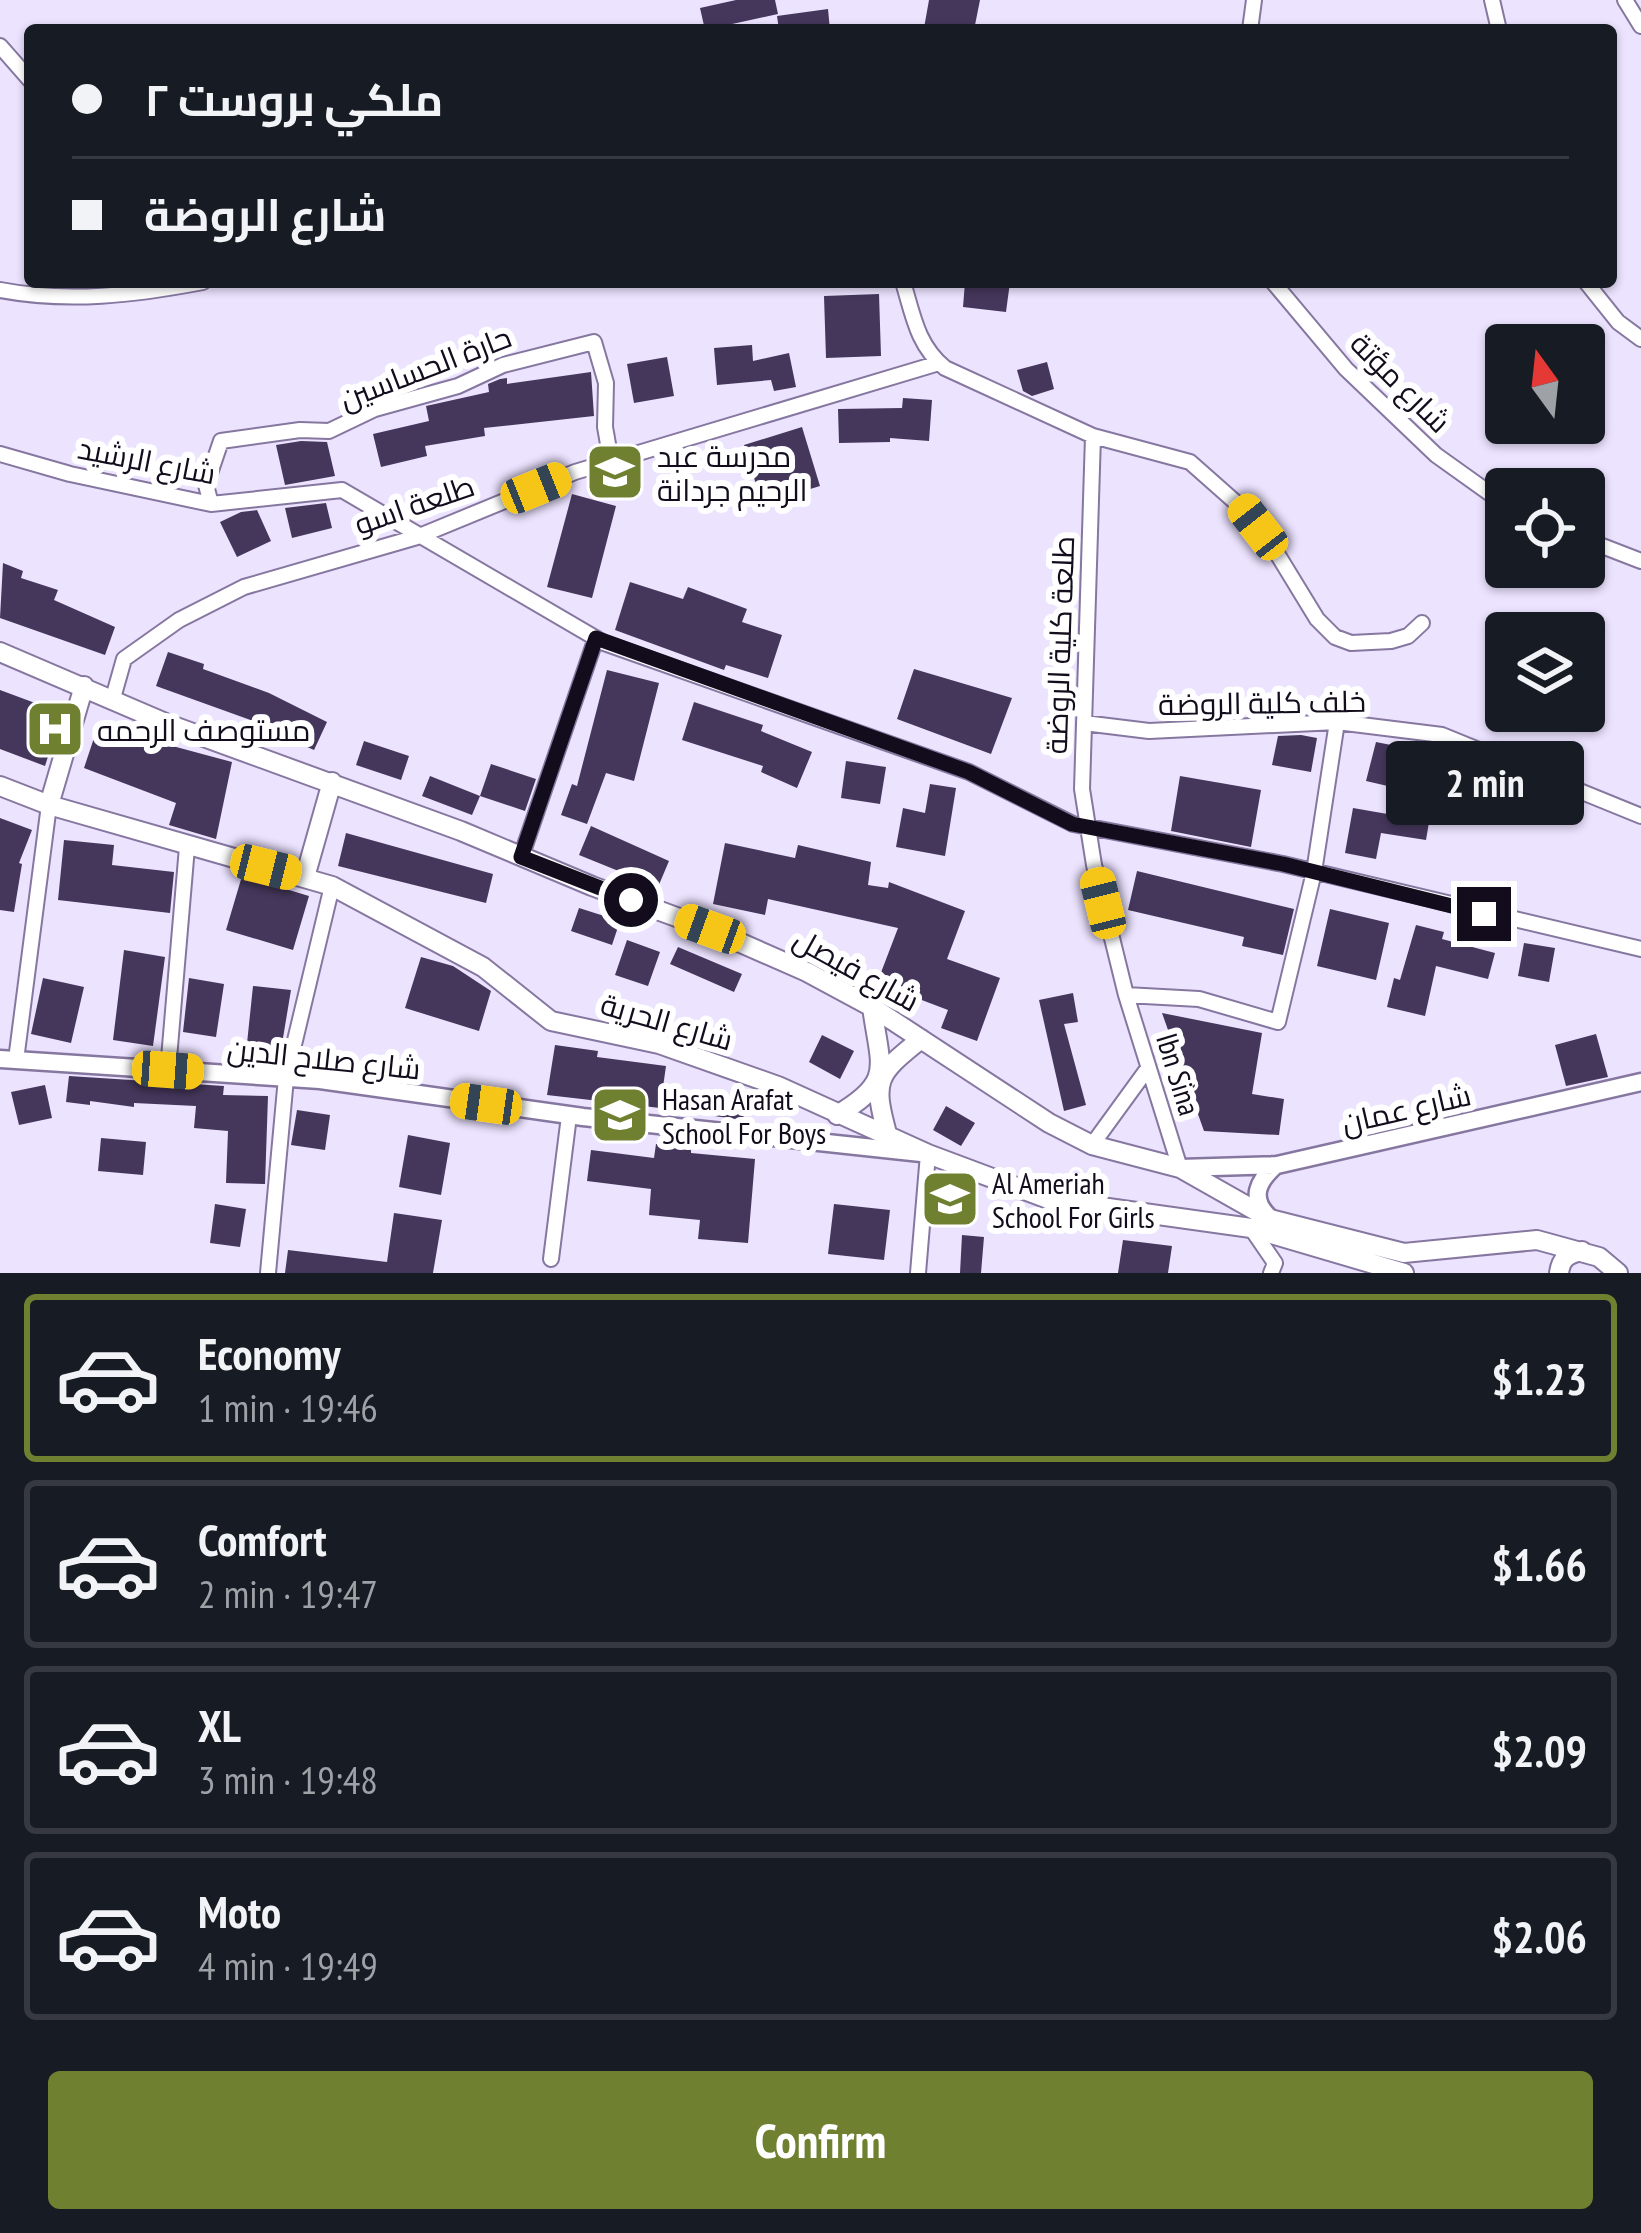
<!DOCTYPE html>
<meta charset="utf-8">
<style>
:root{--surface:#171b24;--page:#242831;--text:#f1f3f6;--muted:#9ea1a6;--line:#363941;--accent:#6f8131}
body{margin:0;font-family:"PT Sans Narrow",Cairo,sans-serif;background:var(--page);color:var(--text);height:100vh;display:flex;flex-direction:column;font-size:45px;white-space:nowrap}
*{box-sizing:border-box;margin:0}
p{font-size:39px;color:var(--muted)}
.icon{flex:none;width:66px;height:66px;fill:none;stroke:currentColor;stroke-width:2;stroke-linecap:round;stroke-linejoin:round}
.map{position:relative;height:1273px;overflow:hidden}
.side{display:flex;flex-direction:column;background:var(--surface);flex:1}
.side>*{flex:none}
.hud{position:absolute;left:24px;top:24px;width:1593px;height:264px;border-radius:12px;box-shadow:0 3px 9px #0004;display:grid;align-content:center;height:264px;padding:0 48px;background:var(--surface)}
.needle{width:78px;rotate:345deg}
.buttons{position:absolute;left:1485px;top:324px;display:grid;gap:24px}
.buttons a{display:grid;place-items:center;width:120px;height:120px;border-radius:12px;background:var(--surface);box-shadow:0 3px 9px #0004;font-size:60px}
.end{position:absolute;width:54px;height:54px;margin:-27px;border:15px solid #120c1c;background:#fff;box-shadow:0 0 0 6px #fff}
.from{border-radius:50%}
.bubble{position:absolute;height:84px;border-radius:12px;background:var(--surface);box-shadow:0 3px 9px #0004;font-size:39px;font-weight:600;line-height:84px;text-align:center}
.car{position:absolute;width:36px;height:72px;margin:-36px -18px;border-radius:15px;box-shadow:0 0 9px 3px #0007;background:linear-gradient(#f5c518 24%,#345 0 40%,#f5c518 0 76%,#345 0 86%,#f5c518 0)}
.hud b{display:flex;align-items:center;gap:42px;height:114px;font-size:45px}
.hud b+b{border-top:3px solid var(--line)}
.hud i{width:30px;height:30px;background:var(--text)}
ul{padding:21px 0 0;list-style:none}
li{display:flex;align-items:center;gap:36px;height:168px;margin:0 24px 18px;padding:0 24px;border:6px solid var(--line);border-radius:12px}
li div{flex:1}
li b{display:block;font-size:45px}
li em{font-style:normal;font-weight:600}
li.active{border-color:var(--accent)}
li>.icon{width:108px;height:108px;stroke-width:1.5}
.cta{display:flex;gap:24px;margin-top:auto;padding:24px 48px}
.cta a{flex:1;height:138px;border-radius:12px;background:var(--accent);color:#fff;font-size:48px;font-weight:600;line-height:138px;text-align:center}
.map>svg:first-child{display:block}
</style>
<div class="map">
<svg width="1641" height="1273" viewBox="0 0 1641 1273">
<rect width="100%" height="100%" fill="#ece3ff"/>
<path fill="#45375c" d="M736 0H775L778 14 705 30 700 8Z
M929 0H980L974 30 924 28Z
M828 9 830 30H779L777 16Z
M965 282H1010L1006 312 963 307Z
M879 294 881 356 826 358 824 296Z
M752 345 753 361 789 353 796 387 774 391 771 380 717 385 714 348Z
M667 357 674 396 634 403 627 364Z
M1047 362 1054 389 1032 396 1023 391 1017 370Z
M591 372 594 416 484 428 485 436 425 446 427 456 381 467 373 434 429 421 426 406 489 392 488 384 500 379 507 378V384Z
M903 398 932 400 929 441 890 438V442L839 443 838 409 902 408Z
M802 427 820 486 762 504 744 445Z
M301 441 327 442 335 476 285 485 276 445Z
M572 494 616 506 592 598 547 587Z
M326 503 332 528 292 538 285 508Z
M257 510 271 541 237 557 220 522 241 512Z
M3 563 23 571 21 578 58 590 54 600 115 627 105 655 0 618Z
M630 582 683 599 688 587 747 609 742 622 782 635 768 678 726 665 724 670 615 630Z
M168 652 204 664 203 669 269 693 327 722 314 750 269 730 270 727 156 686Z
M914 669 1012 698 991 754 897 719Z
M607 670 659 683 634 781 606 773 587 824 561 815 572 784 577 786Z
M0 690 62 713 45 766 0 749Z
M694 702 763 725 761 731 812 752 797 788 761 772 763 766 682 740Z
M98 726 232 762 216 839 169 825 176 803 84 768Z
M1301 735 1317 738 1311 772 1272 765 1278 736Z
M364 741 409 756 401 780 356 765Z
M1376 742 1401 747 1392 787 1366 781Z
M846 761 886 767 880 804 841 798Z
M491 764 536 779 525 811 480 796Z
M430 776 480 796 472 815 422 796Z
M1180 776 1261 790 1251 847 1171 831Z
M930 784 956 788 945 856 896 847 903 808 925 813Z
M1405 787 1434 792 1426 840 1381 833 1376 859 1345 853 1353 808 1399 816Z
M0 818 32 830 19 863 22 864 14 912 0 910Z
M591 826 669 861 658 887 579 855Z
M346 833 493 874 486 903 338 866Z
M64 840 114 845 112 865 174 872 170 913 58 900Z
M725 843 795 858 798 845 871 862 868 885 888 888 889 882 965 911 947 959 1000 978 977 1041 941 1028 948 1010 877 983 898 928 768 899 765 915 713 904Z
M1137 871 1294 909 1283 955 1242 946 1244 937 1128 910Z
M242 876 309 896 293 950 226 930Z
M579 908 620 921 612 945 571 931Z
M1330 909 1389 923 1376 980 1317 966Z
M1416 925 1444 932 1442 939 1495 953 1488 979 1436 966 1425 1016 1387 1007 1394 978 1400 980Z
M627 940 660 952 648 986 615 975Z
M1524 943 1555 948 1549 982 1518 976Z
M678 947 742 974 734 992 670 964Z
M124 950 165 957 153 1046 113 1040Z
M421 957 453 966 491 991 479 1031 405 1008Z
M43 978 84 987 71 1043 31 1034Z
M189 978 224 984 216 1037 183 1032Z
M253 986 291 990 280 1056 246 1053Z
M1073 993 1078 1022 1064 1024 1086 1105 1064 1111 1039 1000Z
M1162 1013 1262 1033 1252 1094 1284 1099 1279 1135 1204 1131Z
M1596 1034 1608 1077 1566 1086 1555 1045Z
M822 1035 854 1051 840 1079 809 1062Z
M555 1045 598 1051 597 1057 666 1066 660 1108 547 1095Z
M69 1076 224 1086 223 1095 268 1096 265 1184 226 1183 228 1131 194 1128 196 1106 134 1103V1107L90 1101V1105L66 1102Z
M45 1085 52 1118 19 1125 11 1092Z
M710 1093 746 1098 743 1120 707 1115Z
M946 1106 975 1123 961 1146 933 1130Z
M297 1110 330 1115 325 1150 291 1145Z
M408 1135 450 1143 441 1195 399 1187Z
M101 1138 146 1142 143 1175 98 1171Z
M656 1144 691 1148V1153L755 1159 748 1243 698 1239 700 1220 649 1215 651 1189 587 1181 591 1150 654 1158Z
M215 1204 246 1209 240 1247 210 1243Z
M834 1204 890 1210 884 1260 828 1254Z
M394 1213 442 1220 433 1273H285L288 1250 387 1262Z
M962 1235 984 1237 981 1273H960Z
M1123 1240 1172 1246 1168 1273H1118Z"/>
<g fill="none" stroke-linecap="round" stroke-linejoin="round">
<g stroke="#8677a0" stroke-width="18">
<path id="minor" d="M1492 0 1499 30
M1625 0 1641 26
M1250 30 1254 0
M0 46 30 80
M903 282C913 315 917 345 945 368L1093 436 1190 462 1242 508 1273 547 1317 619 1335 637 1351 643 1391 641 1408 636 1422 623
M1273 282 1346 369 1436 455 1506 505
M1586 282 1618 322 1641 339
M0 290C69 303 134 295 203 282
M1093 436 1082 789 1094 865 1126 995 1180 1168
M0 454 70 474 211 504 342 490 604 643 969 772 1073 824 1283 864 1641 949
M211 504 206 485 221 441 300 430 329 431 375 409 458 386 503 365 594 342 606 383 605 427 611 461
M1584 539 1641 561
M113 698 124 659 179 620 244 587 417 537 575 472 939 363
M1084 723 1149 731 1337 722 1442 735 1641 816
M521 857 596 638
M1126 995 1199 999 1278 1022 1314 872 1337 722
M16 1060 49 805
M168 1070 187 847
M1092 1145 1148 1068
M1251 1228 1275 1263 1271 1273
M551 1259 569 1116
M268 1273 286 1078 332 886
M918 1273 928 1154"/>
</g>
<g stroke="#8677a0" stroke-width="21">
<path id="tertiary" d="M0 1059 320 1080 583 1117 921 1153
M1180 1168 1277 1165 1641 1082
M1269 1217C1249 1198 1258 1181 1276 1165"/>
</g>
<g stroke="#8677a0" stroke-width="22">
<path id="secondary" d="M0 652 168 724 461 831 592 886 709 929 807 972 872 1007 1049 1123 1092 1145 1180 1168 1270 1219 1404 1253 1537 1240 1599 1257 1618 1273
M0 786 49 805 332 886 483 967 551 1021 659 1044 778 1086 928 1154 1051 1200 1251 1228 1404 1273
M49 805 84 686
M305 877 332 782
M837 1115C895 1081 880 1067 872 1007
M888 1137C872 1080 876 1075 921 1039
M1559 1273C1561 1258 1568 1254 1582 1251"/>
</g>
<use href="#minor" stroke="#fff" stroke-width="14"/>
<use href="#tertiary" stroke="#fff" stroke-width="16"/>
<use href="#secondary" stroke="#fff" stroke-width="18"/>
</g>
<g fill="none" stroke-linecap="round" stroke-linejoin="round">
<path stroke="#120c1c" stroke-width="15" d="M631 900 521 857 596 638 969 772 1072 824 1283 864 1484 914"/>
</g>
<defs>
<g id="school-square" transform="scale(3)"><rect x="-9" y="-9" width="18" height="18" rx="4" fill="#6f8131" stroke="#fff"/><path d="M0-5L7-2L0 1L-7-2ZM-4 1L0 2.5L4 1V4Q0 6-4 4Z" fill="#fff"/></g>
<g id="hospital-square" transform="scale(3)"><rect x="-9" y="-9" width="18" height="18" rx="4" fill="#6f8131" stroke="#fff"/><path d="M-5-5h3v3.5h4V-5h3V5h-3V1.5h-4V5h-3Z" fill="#fff"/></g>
</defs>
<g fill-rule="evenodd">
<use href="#school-square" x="615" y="472"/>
<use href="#hospital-square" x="55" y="729"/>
<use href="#school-square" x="620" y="1115"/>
<use href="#school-square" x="950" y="1199"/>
</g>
<g text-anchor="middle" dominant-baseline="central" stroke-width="12" stroke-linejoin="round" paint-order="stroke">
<g font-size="30" fill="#120c1c" stroke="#fff">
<text transform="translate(425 367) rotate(-21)">حارة الحساسين</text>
<text transform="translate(1401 382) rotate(45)">شارع مؤتة</text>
<text transform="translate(147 460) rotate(11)">شارع الرشيد</text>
<text transform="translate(414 504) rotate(-19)">طلعة اسو</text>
<text transform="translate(1059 645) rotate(-88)">طلعة كلية الروضة</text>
<text transform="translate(1262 702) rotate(-1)">خلف كلية الروضة</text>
<text transform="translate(857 969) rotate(29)">شارع فيصل</text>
<text transform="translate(667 1021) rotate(16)">شارع الحرية</text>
<text transform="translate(324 1058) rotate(6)">شارع صلاح الدين</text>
<text transform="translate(1179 1074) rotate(73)">Ibn Sina</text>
<text transform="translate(1406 1108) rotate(-13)">شارع عمان</text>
</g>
<g font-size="30" fill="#120c1c" stroke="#fff" text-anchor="start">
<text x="657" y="455">مدرسة عبد<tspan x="657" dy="34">الرحيم جردانة</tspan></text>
<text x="97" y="729">مستوصف الرحمه</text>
<text x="662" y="1098">Hasan Arafat<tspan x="662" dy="34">School For Boys</tspan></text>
<text x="992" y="1182">Al Ameriah<tspan x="992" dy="34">School For Girls</tspan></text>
</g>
</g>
</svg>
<div class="buttons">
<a><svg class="needle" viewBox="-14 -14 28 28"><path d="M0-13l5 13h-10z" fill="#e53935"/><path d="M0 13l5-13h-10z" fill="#9ea1a6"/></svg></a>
<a><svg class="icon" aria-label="locate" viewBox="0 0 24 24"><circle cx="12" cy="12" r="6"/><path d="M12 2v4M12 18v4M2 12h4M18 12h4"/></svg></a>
<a><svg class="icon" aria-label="layers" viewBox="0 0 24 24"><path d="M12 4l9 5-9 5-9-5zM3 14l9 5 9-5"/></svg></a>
</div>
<i class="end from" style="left:631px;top:900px"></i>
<i class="end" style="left:1484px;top:914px"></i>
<div class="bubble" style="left:1386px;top:741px;width:198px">2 min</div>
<i class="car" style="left:536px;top:488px;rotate:68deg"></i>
<i class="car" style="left:1258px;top:527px;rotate:322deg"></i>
<i class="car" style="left:266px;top:867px;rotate:104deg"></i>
<i class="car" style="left:1103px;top:903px;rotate:346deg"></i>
<i class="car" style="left:710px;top:929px;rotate:290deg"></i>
<i class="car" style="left:168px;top:1070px;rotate:94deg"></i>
<i class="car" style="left:486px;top:1104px;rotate:278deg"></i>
<div class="hud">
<b><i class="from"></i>ملكي بروست ٢</b>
<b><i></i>شارع الروضة</b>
</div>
</div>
<section class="side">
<ul>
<li class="active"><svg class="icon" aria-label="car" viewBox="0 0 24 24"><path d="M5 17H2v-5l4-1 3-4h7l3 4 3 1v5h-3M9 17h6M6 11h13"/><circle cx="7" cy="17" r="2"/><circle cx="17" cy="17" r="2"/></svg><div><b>Economy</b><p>1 min · 19:46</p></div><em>$1.23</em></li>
<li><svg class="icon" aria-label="car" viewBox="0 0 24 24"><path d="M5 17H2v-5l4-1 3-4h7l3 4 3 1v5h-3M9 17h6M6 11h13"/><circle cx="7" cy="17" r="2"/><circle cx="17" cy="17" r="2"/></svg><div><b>Comfort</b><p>2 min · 19:47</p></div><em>$1.66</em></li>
<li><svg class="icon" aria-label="car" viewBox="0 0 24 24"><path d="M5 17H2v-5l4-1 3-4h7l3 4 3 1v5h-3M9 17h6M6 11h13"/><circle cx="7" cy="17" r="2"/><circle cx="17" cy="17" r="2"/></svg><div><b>XL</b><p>3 min · 19:48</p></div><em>$2.09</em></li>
<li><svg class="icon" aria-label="car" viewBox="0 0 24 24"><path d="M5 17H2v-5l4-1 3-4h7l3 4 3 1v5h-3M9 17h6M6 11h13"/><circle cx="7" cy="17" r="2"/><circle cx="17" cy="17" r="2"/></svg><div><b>Moto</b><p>4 min · 19:49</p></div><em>$2.06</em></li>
</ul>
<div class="cta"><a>Confirm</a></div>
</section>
